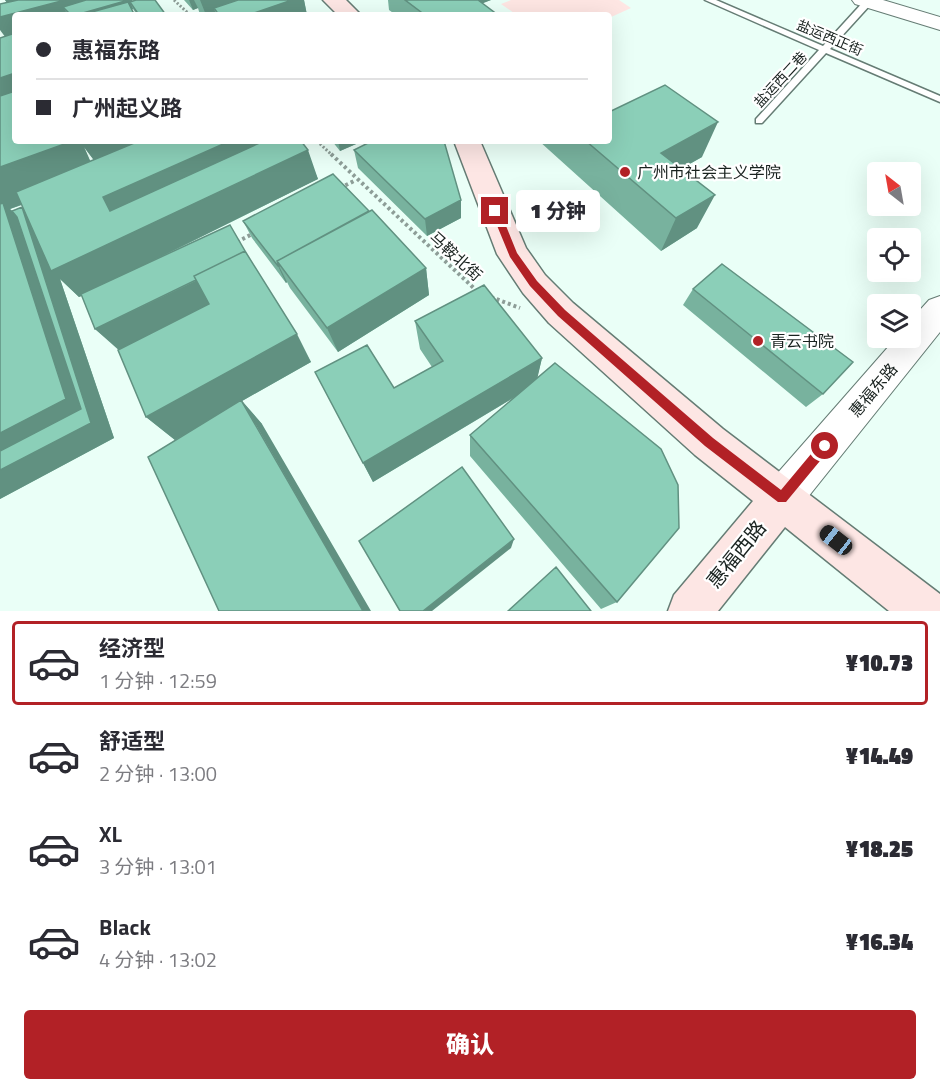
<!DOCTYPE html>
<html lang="zh">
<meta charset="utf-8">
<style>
:root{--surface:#fff;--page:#f2f2f3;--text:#2b2b33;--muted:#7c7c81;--line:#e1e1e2;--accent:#b22126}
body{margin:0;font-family:"Titillium Web","Noto Sans SC",sans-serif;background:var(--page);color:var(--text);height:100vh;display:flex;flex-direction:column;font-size:22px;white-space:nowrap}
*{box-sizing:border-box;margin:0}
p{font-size:20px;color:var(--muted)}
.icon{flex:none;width:33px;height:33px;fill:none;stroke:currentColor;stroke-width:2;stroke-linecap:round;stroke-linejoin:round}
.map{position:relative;height:611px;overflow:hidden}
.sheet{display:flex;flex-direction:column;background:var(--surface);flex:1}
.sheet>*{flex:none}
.banner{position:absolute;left:12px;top:12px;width:600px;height:132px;border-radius:6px;box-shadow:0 6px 24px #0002;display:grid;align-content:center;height:132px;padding:0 24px;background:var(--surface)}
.needle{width:39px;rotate:329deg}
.buttons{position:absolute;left:867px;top:162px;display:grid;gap:12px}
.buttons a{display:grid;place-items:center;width:54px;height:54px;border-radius:6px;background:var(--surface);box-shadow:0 6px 24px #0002;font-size:30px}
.end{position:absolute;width:27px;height:27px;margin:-14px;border:8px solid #b22126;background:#fff;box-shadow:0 0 0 3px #fff}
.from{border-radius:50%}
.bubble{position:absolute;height:42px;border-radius:6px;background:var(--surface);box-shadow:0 6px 24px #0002;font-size:20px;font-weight:800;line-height:42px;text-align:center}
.car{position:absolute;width:18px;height:36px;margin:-18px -9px;border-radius:8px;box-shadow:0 0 4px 2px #0007;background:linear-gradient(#222 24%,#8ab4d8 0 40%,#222 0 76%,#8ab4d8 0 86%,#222 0)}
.banner b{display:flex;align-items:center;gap:21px;height:57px;font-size:22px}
.banner b+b{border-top:2px solid var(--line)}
.banner i{width:15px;height:15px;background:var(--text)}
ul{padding:10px 0 0;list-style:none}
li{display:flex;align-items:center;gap:18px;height:84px;margin:0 12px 9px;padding:0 12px;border:3px solid transparent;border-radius:6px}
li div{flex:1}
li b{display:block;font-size:22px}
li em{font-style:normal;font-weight:800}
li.on{border-color:var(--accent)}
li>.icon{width:54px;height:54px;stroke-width:1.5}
.action{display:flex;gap:12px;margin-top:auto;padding:12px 24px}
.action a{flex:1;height:69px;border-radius:6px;background:var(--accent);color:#fff;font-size:24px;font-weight:800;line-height:69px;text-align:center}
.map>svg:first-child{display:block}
</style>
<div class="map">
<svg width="940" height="611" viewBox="0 0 940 611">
<rect width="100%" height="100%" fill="#eafff7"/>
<path fill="#fee6e3" d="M511 0H619L631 8 609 18V15H517L501 4Z"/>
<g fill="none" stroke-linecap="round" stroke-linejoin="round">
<g stroke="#657c74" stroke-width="3">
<path id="service" d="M705 0H716L823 46 865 0H871V4L830 49 940 96V102L826 53 762 123H756V119L819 50Z"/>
</g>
<g stroke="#657c74" stroke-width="2">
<path id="tertiary" d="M852 0H883L940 17V30L855 4Z
M940 296V332L796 512 782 517 768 512 763 498 768 484 896 338H910V321L929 300Z"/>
</g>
<g stroke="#657c74" stroke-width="3">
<path id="secondary" d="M323 0H346L361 15H338Z
M454 141H480L526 248 545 275 573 303 723 429 940 594V611H889L785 527 718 611H668L674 595 753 501 695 455 549 323 523 293 497 254Z"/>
</g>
<path stroke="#8d9d97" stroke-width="3" stroke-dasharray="2 2" stroke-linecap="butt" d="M174 0 190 15
M317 141 333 156"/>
<path stroke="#8d9d97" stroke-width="4" stroke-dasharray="3 3" stroke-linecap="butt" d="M331 154 478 292
M340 188 356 180
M237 242 254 233
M491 297 520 308"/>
<use href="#service" fill="#fff" fill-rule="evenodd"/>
<use href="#tertiary" fill="#fff" fill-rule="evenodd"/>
<use href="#secondary" fill="#fde6e4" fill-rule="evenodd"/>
</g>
<path fill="#78b29e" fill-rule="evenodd" d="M5 0H132L133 1 166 15H137L133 9H132L135 15H15V141H301L318 179 159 258 245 251 311 362 242 401 262 424 202 425 175 440 146 417 119 349 95 329 82 296 79 297 60 279 114 438 0 499V38L5 36 7 3ZM84 147 94 160 90 161ZM22 205 24 209 12 211 10 209Z
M184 0H304L307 15H200L198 8 193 10Z
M388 0H491L482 3 498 15H396L389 10Z
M332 141H363L340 151Z
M539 141H609L702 157 681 169 697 228 661 251Z
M354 150 461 200V218L427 236 358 168Z
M243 221 426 268 429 295 338 352 290 288 287 282 286 283 252 238Z
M693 289 823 394 806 407 683 305Z
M415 321 542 358 537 378 617 602 601 609 470 456V435L515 397 373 482 315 372 394 388 432 367 420 349Z"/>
<path fill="#619181" d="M5 0H132L136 8 130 2 133 9 129 10 135 15H71L63 7 68 15H15V41L9 42 0 30V17L14 13Z
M189 0H194L198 8 193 10Z
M200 0H304L307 15H219L214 8 216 15H206Z
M466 0H491L466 10Z
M15 73V103L0 108V78Z
M718 122 702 157 648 187 661 153Z
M70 141H178L102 171 84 147 97 176 10 209 28 227 22 207 43 229 110 211 103 197 230 141H270L308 150 318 179 79 297 60 279 114 438 0 499V167Z
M338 141H363L340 151Z
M715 195 697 228 661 251 676 218Z
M461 200V218L427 236 425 219Z
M248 256 262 283 122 353 95 329Z
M278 266H279L287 282 286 283Z
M426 268 429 295 338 352 327 328Z
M297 334 311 362 242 401 262 424 371 611H363L242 401 175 440 146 417Z
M542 358 536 384 373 482 363 463Z
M514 539 511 548 432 611H423Z"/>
<path fill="#8bcfb8" stroke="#619181" stroke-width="1.5" d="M18 0H65L0 17V4Z
M86 0H124L125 1 76 15H71L63 7Z
M136 0H155L166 15H139L130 2Z
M238 0H292L248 15H219L214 8Z
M405 0H478L498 15H425Z
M128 2 134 14 129 15H81Z
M15 33V73L0 78V38Z
M665 85 718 122 661 153 715 195 676 218 586 141H609V112Z
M15 91V141H70V142L0 167V96Z
M139 141H230L103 197 110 211 264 141H301L308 150 51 271 16 192Z
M372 141H444L461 200 425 219 354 150Z
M333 174 369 211 277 261 279 266H278L243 221Z
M3 203 66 399 0 433V204Z
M22 207 91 423 0 470V451L81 409 17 217 12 211Z
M372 210 426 268 327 328 277 261Z
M230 225 245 251 194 276 196 280 95 329 81 294Z
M245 251 297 334 146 417 118 350 209 304 194 276Z
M722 264 853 362 823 394 693 289Z
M484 285 542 358 363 463 315 372 367 345 394 388 443 361 415 321Z
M555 363 661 449 678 485 679 528 617 602 470 435Z
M241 400 363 611H219L148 457Z
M462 467 514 539 423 611H400L359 541Z
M556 567 591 611H508Z"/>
<path fill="#b22126" d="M495 208 500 211 517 253 537 281 565 310 713 438 781 490 821 442H829V450L786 502H778L705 446 558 316 530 286 510 257 491 211Z"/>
<g fill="#b22126" stroke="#fff" stroke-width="2">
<circle cx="625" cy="172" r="6"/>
<circle cx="758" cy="341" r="6"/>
</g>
<g text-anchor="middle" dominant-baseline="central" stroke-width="4.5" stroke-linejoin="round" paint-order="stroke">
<g font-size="14" fill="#19221f" stroke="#fff">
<text transform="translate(830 37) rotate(23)">盐运西正街</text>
<text transform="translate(780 79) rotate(-47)">盐运西二巷</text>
</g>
<g font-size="16" fill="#19221f" stroke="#fff" text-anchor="start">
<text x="637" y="172">广州市社会主义学院</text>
<text x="770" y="341">青云书院</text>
</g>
<g font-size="16" fill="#19221f" stroke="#fff">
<text transform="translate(456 256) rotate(42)">马鞍北街</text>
<text transform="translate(873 390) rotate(-50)">惠福东路</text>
</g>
<g font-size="20" fill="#19221f" stroke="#fff">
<text transform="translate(736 554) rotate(-51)">惠福西路</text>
</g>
</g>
</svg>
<div class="buttons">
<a><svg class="needle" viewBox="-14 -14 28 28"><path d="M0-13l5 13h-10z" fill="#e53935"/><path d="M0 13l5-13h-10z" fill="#7c7c81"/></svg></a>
<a><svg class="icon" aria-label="locate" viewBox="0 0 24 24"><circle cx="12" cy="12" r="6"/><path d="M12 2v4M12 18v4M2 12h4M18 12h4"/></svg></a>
<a><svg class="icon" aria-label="layers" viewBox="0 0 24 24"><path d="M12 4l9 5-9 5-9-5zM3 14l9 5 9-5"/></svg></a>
</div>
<i class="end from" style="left:825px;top:446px"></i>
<i class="end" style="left:495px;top:211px"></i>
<div class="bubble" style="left:516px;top:190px;width:84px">1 分钟</div>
<i class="car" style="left:836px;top:540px;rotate:308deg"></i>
<div class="banner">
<b><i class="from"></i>惠福东路</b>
<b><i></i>广州起义路</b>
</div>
</div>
<section class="sheet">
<ul>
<li class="on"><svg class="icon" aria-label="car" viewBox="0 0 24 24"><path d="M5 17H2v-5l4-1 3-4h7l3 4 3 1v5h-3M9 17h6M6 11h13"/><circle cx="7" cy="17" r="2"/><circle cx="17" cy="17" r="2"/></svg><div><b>经济型</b><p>1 分钟 · 12:59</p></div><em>¥10.73</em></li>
<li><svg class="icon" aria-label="car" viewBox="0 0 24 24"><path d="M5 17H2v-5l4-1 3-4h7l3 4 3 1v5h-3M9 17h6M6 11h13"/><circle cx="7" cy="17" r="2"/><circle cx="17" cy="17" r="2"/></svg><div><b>舒适型</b><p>2 分钟 · 13:00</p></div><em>¥14.49</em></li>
<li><svg class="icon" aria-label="car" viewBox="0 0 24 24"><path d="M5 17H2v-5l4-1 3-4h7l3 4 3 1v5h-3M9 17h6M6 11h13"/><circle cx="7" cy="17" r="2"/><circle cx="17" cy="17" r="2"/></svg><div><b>XL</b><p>3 分钟 · 13:01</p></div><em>¥18.25</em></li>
<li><svg class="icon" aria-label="car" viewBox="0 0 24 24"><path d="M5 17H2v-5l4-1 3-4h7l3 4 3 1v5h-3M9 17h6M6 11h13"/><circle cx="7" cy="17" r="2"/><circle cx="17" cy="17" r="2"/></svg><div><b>Black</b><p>4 分钟 · 13:02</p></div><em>¥16.34</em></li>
</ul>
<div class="action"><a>确认</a></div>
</section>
